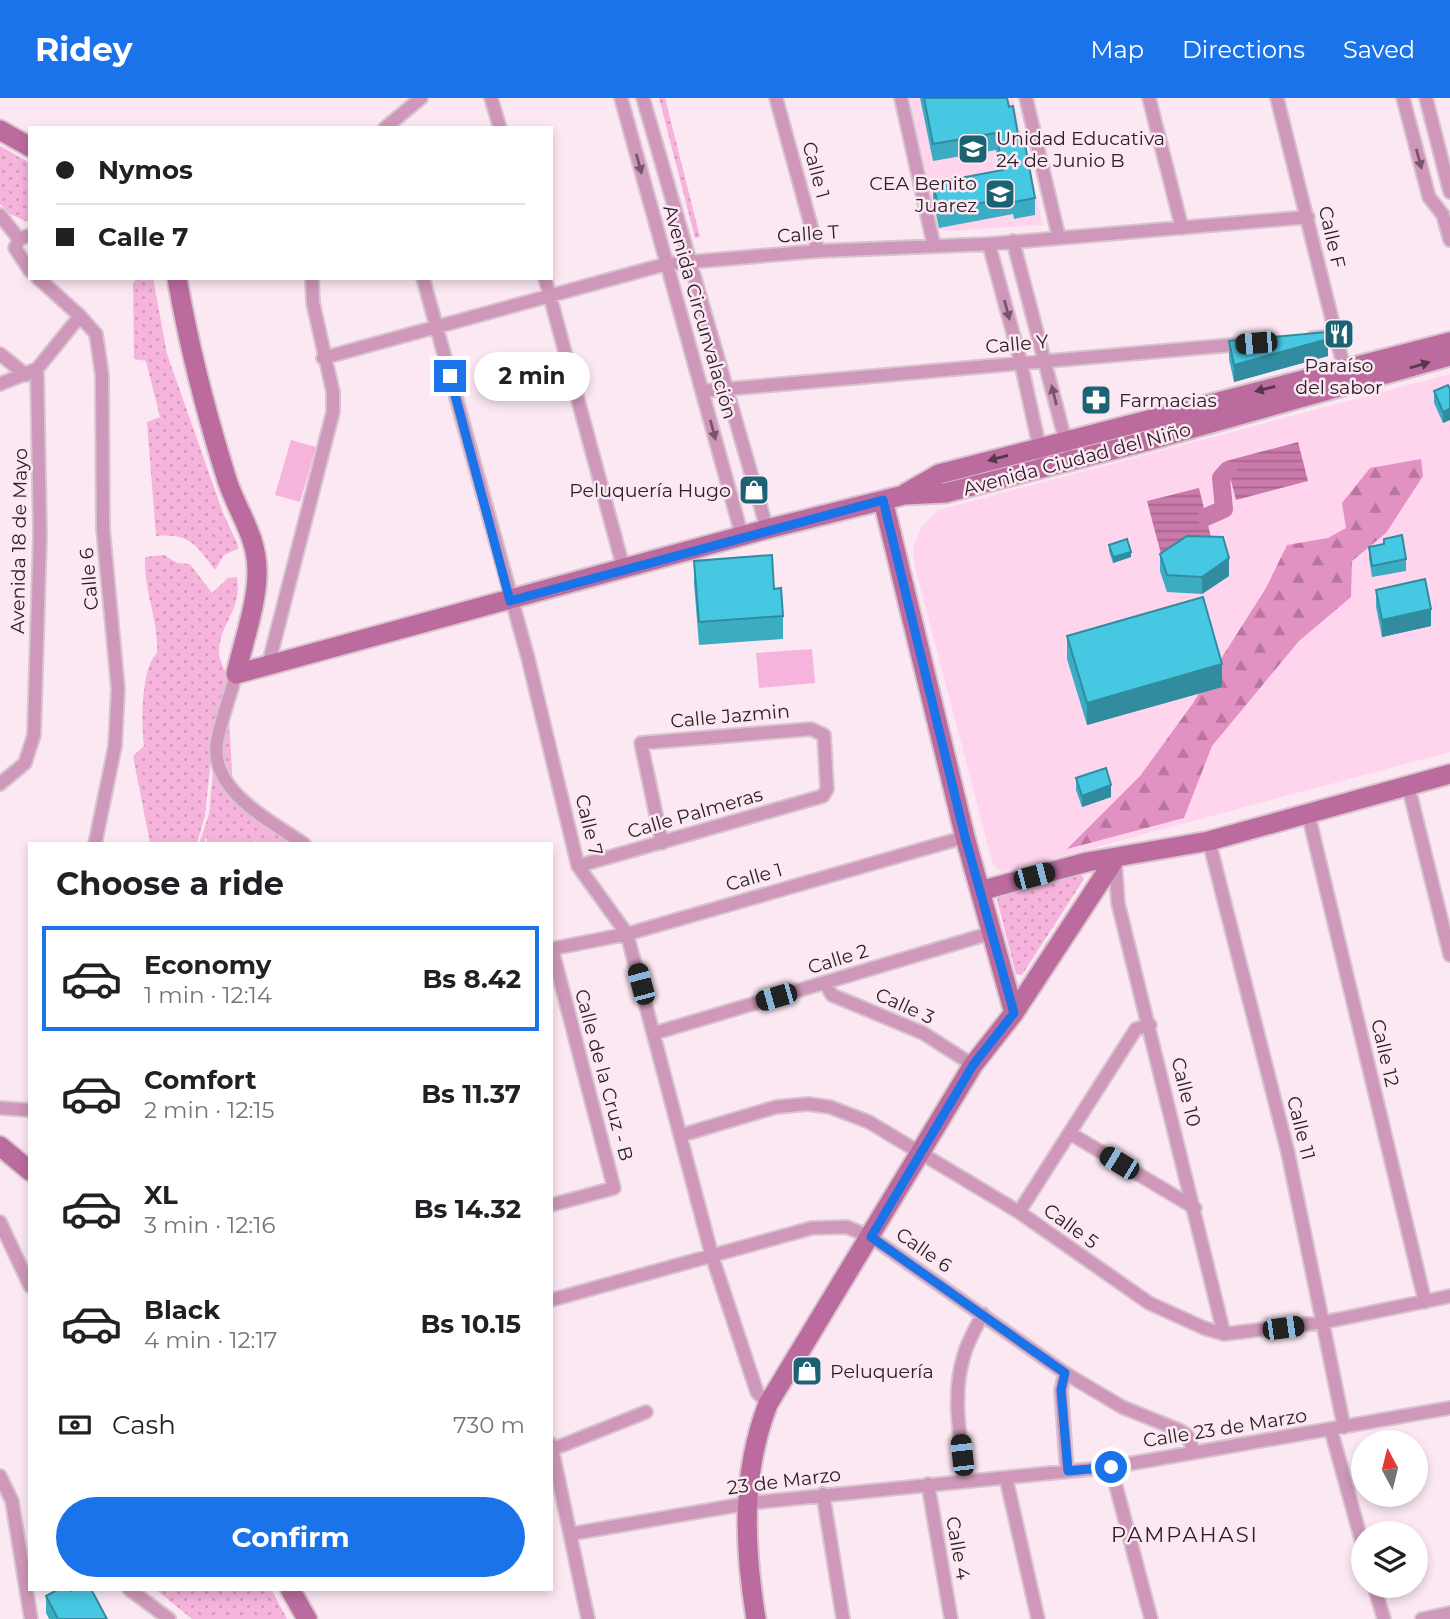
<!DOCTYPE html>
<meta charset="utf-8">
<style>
:root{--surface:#fff;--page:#f2f2f2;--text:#202124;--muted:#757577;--line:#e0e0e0;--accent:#1a73e8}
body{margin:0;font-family:Montserrat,sans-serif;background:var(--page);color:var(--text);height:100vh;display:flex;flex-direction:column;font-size:26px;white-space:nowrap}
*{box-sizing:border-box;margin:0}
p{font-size:23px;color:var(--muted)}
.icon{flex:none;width:38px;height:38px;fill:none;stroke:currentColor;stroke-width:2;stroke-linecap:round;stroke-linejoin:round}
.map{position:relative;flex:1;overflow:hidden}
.drawer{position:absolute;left:28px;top:744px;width:525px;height:749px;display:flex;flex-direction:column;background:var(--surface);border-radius:0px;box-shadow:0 4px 10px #0003}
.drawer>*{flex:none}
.hud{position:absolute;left:28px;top:28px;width:525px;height:154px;border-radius:0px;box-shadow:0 4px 10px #0003;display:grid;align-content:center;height:154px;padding:0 28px;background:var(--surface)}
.needle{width:46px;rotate:353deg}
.tools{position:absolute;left:1351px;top:1332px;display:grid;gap:14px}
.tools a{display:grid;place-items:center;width:77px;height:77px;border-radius:50%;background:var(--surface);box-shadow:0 4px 10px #0003;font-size:35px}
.end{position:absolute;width:32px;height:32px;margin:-16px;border:9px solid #1a73e8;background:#fff;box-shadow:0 0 0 4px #fff}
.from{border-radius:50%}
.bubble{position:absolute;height:49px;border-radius:24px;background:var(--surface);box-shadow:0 4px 10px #0003;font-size:23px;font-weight:700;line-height:49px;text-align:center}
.car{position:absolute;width:21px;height:42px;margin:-21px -10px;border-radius:9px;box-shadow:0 0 5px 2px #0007;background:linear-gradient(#222 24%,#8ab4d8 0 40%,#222 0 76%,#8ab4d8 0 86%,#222 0)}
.hud b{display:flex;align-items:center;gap:24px;height:66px;font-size:26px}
.hud b+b{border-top:2px solid var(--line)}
.hud i{width:18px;height:18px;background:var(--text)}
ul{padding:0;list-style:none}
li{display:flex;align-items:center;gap:21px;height:105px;margin:0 14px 10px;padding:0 14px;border:4px solid transparent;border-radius:0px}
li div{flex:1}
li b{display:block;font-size:26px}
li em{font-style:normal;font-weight:700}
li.current{border-color:var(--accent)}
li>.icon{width:63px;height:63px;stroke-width:1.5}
h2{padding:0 28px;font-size:32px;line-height:84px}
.pay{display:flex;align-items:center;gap:18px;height:77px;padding:0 28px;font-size:26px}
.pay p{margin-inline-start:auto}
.primary-button{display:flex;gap:14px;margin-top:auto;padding:14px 28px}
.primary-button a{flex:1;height:80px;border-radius:42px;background:var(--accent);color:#fff;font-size:28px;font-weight:700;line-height:80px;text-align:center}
header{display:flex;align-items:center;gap:42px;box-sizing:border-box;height:98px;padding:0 35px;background:var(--accent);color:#fff}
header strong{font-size:33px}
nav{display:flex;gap:38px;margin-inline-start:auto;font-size:24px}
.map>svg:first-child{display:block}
</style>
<header>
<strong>Ridey</strong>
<nav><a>Map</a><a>Directions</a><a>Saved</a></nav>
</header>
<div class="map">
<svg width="1450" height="1521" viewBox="0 0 1450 1521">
<defs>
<pattern id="grass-dots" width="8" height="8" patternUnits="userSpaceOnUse" patternTransform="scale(1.75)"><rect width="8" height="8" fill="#f6b4dc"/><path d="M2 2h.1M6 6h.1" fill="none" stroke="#d39abd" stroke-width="1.8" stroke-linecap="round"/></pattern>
<pattern id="forest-firs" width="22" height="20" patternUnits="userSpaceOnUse" patternTransform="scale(1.75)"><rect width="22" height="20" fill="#e291c3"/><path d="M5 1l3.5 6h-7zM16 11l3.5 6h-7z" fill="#b8769e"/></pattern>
<pattern id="water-rules" width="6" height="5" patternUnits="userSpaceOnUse" patternTransform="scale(1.75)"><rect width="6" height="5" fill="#c97aab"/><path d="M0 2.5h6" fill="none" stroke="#a4648b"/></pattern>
</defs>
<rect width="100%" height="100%" fill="#fce8f3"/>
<path fill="#fed5ed" d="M910 0H1013L1043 127 947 133 938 131Z
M1450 276V654L1003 774 993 767 914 465V446L923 427 938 412Z"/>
<path fill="url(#grass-dots)" d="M659 0H665L700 139 695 140Z
M0 48 30 65V125L10 116 0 106Z
M137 180H153L167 256 223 415 238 447V451L224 457 215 472C196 447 190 435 156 438L147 324 160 319 146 263 134 261 133 185Z
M164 457 177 465 190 466 212 495 228 480 237 479C242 513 220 524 219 553 218 562 227 575 230 584L214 631 205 718 197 745H150L133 658 144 648C141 625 141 570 157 555 159 523 143 492 145 459Z
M228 601 233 690 252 712 290 745H259L253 741 257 745H207L206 735 205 745 199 746 209 716 217 631Z
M1080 775 1084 781 1022 877 1016 876 997 802 1000 796Z
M155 1491H271L287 1521H192Z"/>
<path fill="url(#forest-firs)" d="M1421 361 1423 378 1386 435 1352 463 1351 499 1299 543 1212 648 1184 720 1067 751 1140 678 1191 608 1266 490 1287 447 1328 440 1346 430 1342 405 1370 370Z"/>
<path fill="#f6b4dc" d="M291 342 316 349 300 404 275 397Z
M812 551 815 585 759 590 756 555Z"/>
<path fill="url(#water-rules)" d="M1298 344 1308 383 1236 402 1226 363Z
M1199 390 1213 447 1162 460 1147 403Z"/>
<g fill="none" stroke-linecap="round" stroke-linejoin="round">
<path stroke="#c97aab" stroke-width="18" d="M1206 419 1224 411 1221 380 1228 372"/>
<g stroke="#d7c4ce" stroke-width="16">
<path id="street" d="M491 0 500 30
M621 0 742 438
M643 0 767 431
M776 0 818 153
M901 0 934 148
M1026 0 1059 140
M1149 0 1182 130
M1277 0 1346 278
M1403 0 1429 99 1443 117 1450 142
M1426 0 1450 94
M385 30 421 0
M0 117 19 141
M30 137 19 141 15 150 30 173
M1013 143 1067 349
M989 146 1021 265 1044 370
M423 180 528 560 578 768 627 836 712 1158 757 1294 768 1306
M545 180 624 472
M80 218 96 236 102 277 103 431 118 591 115 648 95 746
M1313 240 1335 238
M0 256 26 277
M323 260 666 166 818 153 989 146 1308 119
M0 286 37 271 80 218 38 180
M703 293 1243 246
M268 568 333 314V294L313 205 312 180
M236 576C230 598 221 622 217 644 209 693 271 723 304 746
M0 686 25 665 34 637 40 437 37 271
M1408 687 1450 857
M1308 715 1425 1204
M1209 743 1288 1055 1344 1329
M1115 763 1118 805 1224 1236
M578 768 823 698 827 691 824 637 811 631 641 645 662 745
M551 851 627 836 965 739
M825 885 832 897 923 935 973 967
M655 935 991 835
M0 1010 30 1012
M1071 1036 1195 1110
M682 1037 776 1009 808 1006 830 1009 869 1024 1019 1114 1149 1205 1204 1230 1224 1236 1325 1224 1450 1198
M551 1107 614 1090 552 851
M1019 1114 1136 931 1150 927
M0 1124 30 1188
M551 1202 812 1130 847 1129 871 1139 1065 1275 1122 1309 1179 1332 1187 1337 1194 1354
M1065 1275 1061 1292 1067 1373
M1331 1332 1363 1448
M551 1346 588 1521
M553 1351 646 1314
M1111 1369 1151 1521
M0 1378 12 1403 31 1521
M1006 1380 1038 1521
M965 1383C961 1341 951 1298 964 1257 968 1243 976 1229 983 1216
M928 1386 951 1521
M823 1396 843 1521
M570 1436 750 1405 1111 1369 1450 1310
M1374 1488 1384 1521
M129 1491 169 1521
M1422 1521 1450 1515"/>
</g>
<g stroke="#d7c4ce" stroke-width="23">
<path id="secondary" d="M0 32 30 49
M177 180C189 249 206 315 227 382 237 413 257 438 257 472 258 503 243 545 236 576L767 431 904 397 945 395 1147 343 1450 258
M906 395 939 376 1450 244
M980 793 1087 764 1209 743 1450 676
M1014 915 1115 761
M0 1048 30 1073
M290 1491 307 1521
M756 1521C744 1448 741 1376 768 1306L973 967 1014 915 965 739 883 402"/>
</g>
<use href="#street" stroke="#cf97b9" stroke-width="12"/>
<use href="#secondary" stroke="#bb6b9e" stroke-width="19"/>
</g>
<path fill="#3cacc3" d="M920 0H1007L1035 100V117L1014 121 1013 116 939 130 933 102V85L1000 73 996 52 933 63Z
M1229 243 1328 258 1234 284 1229 261Z
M1450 291V322L1443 325 1434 305V293Z
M1384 441 1406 461V473L1372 479 1369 460V449L1384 446Z
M1109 447 1131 459 1113 465 1109 453Z
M1160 456 1229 478 1202 496 1167 494 1160 473Z
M694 463 774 491 783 518V541L699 547 694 485Z
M1376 492 1431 528 1382 539 1376 509Z
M1067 538 1222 589 1087 627 1067 561Z
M1076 680 1111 699 1082 709 1076 692Z
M71 1493 107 1521H49L46 1515V1498Z"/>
<path fill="#318c9f" d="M1328 241V258L1234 284V267Z
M1450 311V322L1443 325V314Z
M1131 454V459L1113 465V459Z
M1229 460V478L1202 496V479Z
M1431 511V528L1382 539V522Z
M1222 566V589L1087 627V605Z
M1111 687V699L1082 709V698Z"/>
<path fill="#46c8e3" stroke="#318c9f" stroke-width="2" d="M924 0H1007L1009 9 1013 8 1019 42 1024 41 1035 100 1014 104 1013 99 939 113 933 85 1003 72 996 35 933 46Z
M1327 234 1328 241 1234 267 1229 243Z
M1448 287 1450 291V311L1443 314 1434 293Z
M1402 437 1406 461 1372 468 1369 449 1384 446V441Z
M1187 438 1223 439 1229 460 1202 479 1167 477 1160 456Z
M1127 441 1131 454 1113 459 1109 447Z
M772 457 774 491 781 490 783 518 699 524 694 463Z
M1425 481 1431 511 1382 522 1376 492Z
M1203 499 1222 566 1087 605 1067 538Z
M1106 670 1111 687 1082 698 1076 680Z
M59 1491H70L71 1493 75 1491H91L107 1521H58L46 1498Z"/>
<defs><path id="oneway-solid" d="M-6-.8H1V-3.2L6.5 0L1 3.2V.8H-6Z" transform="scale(1.75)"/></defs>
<g fill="#765669">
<use href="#oneway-solid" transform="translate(1419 61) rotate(75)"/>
<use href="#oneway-solid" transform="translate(639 66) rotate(75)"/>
<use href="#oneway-solid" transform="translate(1007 212) rotate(75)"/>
<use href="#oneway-solid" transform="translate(1054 297) rotate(-104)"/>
<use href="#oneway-solid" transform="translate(713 332) rotate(75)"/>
</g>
<g fill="#58374b">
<use href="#oneway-solid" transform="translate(1420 267) rotate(-16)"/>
<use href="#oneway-solid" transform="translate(1265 291) rotate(166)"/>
<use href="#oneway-solid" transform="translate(998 360) rotate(165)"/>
</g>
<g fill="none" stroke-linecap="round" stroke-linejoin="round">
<path stroke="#1a73e8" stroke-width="9" d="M450 278 510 503 883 402 965 739 1014 915 973 967 871 1139 1065 1275 1061 1292 1068 1373 1111 1369"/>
</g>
<defs>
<g id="school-square" transform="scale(1.575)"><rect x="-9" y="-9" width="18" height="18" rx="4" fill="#1b6372" stroke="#fce8f3"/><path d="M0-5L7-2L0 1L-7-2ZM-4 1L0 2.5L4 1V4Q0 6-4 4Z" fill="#fff"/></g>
<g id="restaurant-square" transform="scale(1.575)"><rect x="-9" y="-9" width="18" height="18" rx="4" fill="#1b6372" stroke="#fce8f3"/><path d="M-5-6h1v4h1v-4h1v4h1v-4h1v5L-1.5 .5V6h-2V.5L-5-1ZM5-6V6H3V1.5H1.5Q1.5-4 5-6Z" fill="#fff"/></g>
<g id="pharmacy-square" transform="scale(1.575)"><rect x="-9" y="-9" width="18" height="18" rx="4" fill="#1b6372" stroke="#fce8f3"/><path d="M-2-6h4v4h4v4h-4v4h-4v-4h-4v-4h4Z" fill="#fff"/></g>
<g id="shop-square" transform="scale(1.575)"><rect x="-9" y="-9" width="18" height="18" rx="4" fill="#1b6372" stroke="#fce8f3"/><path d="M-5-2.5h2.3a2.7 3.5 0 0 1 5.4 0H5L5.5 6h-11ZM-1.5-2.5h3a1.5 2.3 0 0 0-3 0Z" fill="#fff"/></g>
</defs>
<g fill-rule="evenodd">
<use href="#school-square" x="973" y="51"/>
<use href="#school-square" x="1000" y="96"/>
<use href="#restaurant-square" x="1339" y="236"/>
<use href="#pharmacy-square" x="1096" y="302"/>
<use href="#shop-square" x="754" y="392"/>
<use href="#shop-square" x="807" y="1273"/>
</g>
<g text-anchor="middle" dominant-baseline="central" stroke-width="5" stroke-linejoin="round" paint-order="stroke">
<g font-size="19" fill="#2d2128" stroke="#fce8f3" text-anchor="start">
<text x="996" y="40">Unidad Educativa<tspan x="996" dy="22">24 de Junio B</tspan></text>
<text x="977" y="85" text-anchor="end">CEA Benito<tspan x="977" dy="22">Juarez</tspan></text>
<text x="1339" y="267" text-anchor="middle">Paraíso<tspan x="1339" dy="22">del sabor</tspan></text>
<text x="1119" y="302">Farmacias</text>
<text x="731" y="392" text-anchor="end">Peluquería Hugo</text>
<text x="830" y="1273">Peluquería</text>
</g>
<g font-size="19" fill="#2d2128" stroke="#fce8f3">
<text transform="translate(816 72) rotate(75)">Calle 1</text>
<text transform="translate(808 136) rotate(-4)">Calle T</text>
<text transform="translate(1332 139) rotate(77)">Calle F</text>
<text transform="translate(700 214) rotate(74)">Avenida Circunvalación</text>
<text transform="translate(1017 246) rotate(-5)">Calle Y</text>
<text transform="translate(1077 361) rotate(-15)">Avenida Ciudad del Niño</text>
<text transform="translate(19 443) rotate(-89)">Avenida 18 de Mayo</text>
<text transform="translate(89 481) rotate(-95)">Calle 6</text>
<text transform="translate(730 618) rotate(-5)">Calle Jazmin</text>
<text transform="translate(695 715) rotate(-16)">Calle Palmeras</text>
<text transform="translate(589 727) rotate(76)">Calle 7</text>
<text transform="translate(754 779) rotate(-16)">Calle 1</text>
<text transform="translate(838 861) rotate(-17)">Calle 2</text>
<text transform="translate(905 908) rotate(24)">Calle 3</text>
<text transform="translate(1385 955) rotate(77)">Calle 12</text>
<text transform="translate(604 977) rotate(75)">Calle de la Cruz - B</text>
<text transform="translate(1186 994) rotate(76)">Calle 10</text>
<text transform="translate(1301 1030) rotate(76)">Calle 11</text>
<text transform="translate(1071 1128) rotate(36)">Calle 5</text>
<text transform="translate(924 1152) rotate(35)">Calle 6</text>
<text transform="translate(1225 1330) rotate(-9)">Calle 23 de Marzo</text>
<text transform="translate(784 1383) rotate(-7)">23 de Marzo</text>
<text transform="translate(958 1450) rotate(80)">Calle 4</text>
</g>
<g font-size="21" letter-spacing="2" fill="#2d2128" stroke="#fce8f3">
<text x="1185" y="1436">PAMPAHASI</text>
</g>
</g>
</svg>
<div class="tools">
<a><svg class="needle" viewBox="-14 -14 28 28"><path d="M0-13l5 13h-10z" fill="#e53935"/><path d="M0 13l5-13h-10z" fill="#757577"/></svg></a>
<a><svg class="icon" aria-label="layers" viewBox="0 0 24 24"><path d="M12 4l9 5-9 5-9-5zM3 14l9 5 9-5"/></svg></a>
</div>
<i class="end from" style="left:1111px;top:1369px"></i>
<i class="end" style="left:450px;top:278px"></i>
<div class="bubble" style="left:474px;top:254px;width:116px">2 min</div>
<i class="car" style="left:1256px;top:245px;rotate:265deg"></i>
<i class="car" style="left:1034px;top:778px;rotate:75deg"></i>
<i class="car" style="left:641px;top:886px;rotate:345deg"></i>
<i class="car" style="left:776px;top:899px;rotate:254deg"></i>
<i class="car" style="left:1119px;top:1065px;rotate:301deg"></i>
<i class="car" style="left:1283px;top:1230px;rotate:82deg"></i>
<i class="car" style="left:962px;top:1357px;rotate:354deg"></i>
<div class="hud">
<b><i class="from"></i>Nymos</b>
<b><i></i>Calle 7</b>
</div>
<section class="drawer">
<h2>Choose a ride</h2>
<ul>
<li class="current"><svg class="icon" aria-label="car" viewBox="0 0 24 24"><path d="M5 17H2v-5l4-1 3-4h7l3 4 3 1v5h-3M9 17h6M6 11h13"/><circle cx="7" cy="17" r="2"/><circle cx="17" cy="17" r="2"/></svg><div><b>Economy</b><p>1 min · 12:14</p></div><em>Bs 8.42</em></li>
<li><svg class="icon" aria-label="car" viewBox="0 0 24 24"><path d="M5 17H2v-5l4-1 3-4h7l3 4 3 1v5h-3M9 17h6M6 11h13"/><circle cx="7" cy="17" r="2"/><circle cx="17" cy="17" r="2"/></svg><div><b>Comfort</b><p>2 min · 12:15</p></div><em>Bs 11.37</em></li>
<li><svg class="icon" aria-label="car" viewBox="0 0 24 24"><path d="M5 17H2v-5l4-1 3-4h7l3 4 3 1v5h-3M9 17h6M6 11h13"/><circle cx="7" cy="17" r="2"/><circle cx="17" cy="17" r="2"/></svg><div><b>XL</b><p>3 min · 12:16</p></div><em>Bs 14.32</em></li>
<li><svg class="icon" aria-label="car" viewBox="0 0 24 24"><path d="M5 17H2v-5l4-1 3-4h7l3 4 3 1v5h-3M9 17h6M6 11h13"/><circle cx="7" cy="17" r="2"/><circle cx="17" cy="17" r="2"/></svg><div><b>Black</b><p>4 min · 12:17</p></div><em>Bs 10.15</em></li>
</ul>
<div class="pay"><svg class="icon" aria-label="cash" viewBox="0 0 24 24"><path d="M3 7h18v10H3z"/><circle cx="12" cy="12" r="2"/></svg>Cash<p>730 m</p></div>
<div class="primary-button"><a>Confirm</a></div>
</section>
</div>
